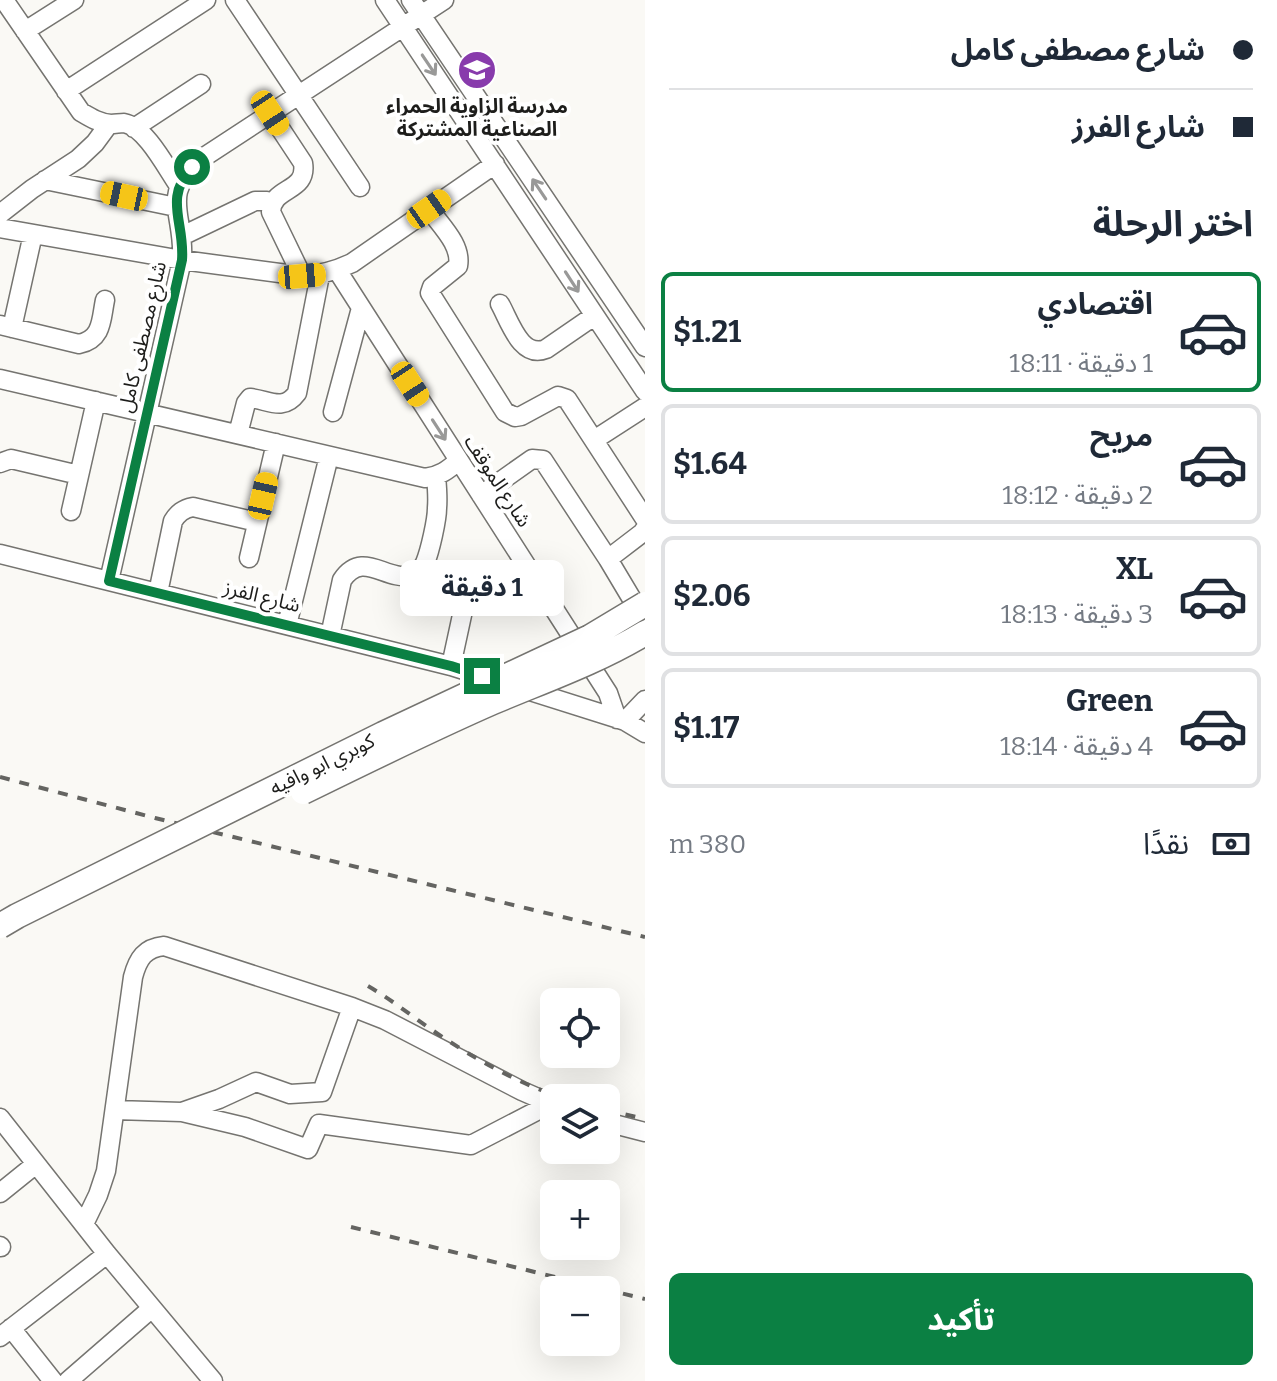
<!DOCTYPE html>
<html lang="ar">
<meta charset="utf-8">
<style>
:root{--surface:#fff;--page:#f6f6f7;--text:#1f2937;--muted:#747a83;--line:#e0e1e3;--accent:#0b8043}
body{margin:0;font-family:Bitter,"Noto Sans Arabic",serif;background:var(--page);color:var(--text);direction:rtl;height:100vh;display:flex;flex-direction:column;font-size:30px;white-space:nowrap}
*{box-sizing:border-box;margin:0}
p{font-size:26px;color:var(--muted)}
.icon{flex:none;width:44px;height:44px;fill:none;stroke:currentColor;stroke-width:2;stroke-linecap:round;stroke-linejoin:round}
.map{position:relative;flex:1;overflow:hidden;direction:ltr}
.panel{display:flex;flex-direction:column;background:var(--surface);width:632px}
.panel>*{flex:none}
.guide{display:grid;align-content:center;height:176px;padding:0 24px;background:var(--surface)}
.controls{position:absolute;left:540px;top:988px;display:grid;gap:16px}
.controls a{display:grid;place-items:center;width:80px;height:80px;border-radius:12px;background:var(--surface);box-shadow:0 8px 32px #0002;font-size:40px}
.end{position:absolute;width:36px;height:36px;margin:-18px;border:10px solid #0b8043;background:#fff;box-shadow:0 0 0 4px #fff}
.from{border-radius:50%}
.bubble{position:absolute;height:56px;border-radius:12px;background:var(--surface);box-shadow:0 8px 32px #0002;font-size:26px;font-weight:700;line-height:56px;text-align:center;direction:rtl}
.car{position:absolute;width:24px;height:48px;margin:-24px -12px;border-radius:10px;box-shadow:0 0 6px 2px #0007;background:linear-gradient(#f5c518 24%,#345 0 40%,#f5c518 0 76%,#345 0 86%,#f5c518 0)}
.guide b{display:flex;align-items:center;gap:28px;height:76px;font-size:30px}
.guide b+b{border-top:2px solid var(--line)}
.guide i{width:20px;height:20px;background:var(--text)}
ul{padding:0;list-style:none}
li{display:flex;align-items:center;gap:24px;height:120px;margin:0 16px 12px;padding:0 8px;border:4px solid var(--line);border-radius:12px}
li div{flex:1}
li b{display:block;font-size:30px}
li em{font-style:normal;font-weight:700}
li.selected{border-color:var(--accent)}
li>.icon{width:72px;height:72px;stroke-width:1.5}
h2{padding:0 24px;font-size:36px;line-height:96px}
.pay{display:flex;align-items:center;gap:20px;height:88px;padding:0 24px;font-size:30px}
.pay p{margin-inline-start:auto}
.button{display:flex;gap:16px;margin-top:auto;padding:16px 24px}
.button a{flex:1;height:92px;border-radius:12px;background:var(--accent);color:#fff;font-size:32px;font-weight:700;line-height:92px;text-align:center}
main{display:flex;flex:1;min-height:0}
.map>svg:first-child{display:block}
</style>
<main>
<section class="panel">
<div class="guide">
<b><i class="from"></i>شارع مصطفى كامل</b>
<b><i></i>شارع الفرز</b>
</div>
<h2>اختر الرحلة</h2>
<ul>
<li class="selected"><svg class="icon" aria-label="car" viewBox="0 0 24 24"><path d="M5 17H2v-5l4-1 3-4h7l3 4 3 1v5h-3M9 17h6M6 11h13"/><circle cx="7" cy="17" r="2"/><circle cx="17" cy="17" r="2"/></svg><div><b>اقتصادي</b><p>1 دقيقة · 18:11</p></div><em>$1.21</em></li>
<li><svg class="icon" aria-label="car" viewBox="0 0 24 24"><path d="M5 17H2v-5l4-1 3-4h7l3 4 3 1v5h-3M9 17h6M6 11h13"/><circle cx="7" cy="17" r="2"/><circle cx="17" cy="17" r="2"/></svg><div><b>مريح</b><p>2 دقيقة · 18:12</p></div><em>$1.64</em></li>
<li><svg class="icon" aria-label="car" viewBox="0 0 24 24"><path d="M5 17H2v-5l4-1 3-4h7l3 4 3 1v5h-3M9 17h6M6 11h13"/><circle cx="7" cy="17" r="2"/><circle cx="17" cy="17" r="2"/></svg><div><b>XL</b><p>3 دقيقة · 18:13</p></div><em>$2.06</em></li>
<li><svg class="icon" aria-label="car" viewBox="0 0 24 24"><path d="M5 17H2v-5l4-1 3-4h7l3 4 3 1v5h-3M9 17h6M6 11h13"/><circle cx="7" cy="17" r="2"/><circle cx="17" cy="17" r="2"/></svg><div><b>Green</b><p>4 دقيقة · 18:14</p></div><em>$1.17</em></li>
</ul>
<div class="pay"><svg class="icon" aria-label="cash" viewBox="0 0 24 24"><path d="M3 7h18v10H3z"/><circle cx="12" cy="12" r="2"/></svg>نقدًا<p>380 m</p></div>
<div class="button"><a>تأكيد</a></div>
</section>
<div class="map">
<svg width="645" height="1381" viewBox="0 0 645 1381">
<rect width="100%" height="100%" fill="#faf9f5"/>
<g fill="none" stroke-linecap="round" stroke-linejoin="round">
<g stroke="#757470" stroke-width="21">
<path id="minor" d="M4 0 81 112C91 118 99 123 111 124 115 124 120 123 124 123 146 127 167 169 179 186
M235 0 360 187
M385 0 645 391
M411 0 645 347
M25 31 74 0
M66 91 206 0
M270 113 303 163C308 193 272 186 271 212L302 276
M134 128 201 84
M45 180 176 207
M429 209C441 226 462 245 458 266L432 287 430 293 505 412 515 417 521 416 558 396 567 399 645 519
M0 214 32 189 78 159 95 143 109 124
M0 228 182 260 302 276C321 275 335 271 352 263L495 164
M182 236 255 201H267L271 204
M337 270 608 693 617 719
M500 304C510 322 521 359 546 349L594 316
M0 325 79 344C103 339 101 319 105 300
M12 328 33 234
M0 379 425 478C440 476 448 470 458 461
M333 412 361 308
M238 434 246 403 250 398C269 400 283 412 297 393L320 275
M594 440 645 407
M0 463 11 459 79 475
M481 495 532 459 543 460 608 559 642 616
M71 511 96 401
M0 554 451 666 625 721 645 733
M249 558 276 443
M608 559 642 533 645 529
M109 581 182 260C185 213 159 196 201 159L444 0
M158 593 173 521C178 513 183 509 193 507L257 522
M287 625 329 456
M330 636 342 580C363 549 386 582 411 575 417 573 422 569 425 563 430 551 437 520 437 508 438 497 437 487 436 476
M451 666 467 592
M625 721 645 700
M115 1110 182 1112 245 1127 308 1149 319 1124 471 1145 550 1104
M182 1112 219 1099 256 1082 290 1094 322 1092 352 1007
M0 1118 107 1254 213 1381
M606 1122 645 1132
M0 1193 36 1164
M84 1224 98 1195 106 1171 133 977C138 958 145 948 164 946L352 1007 385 1020 522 1091 554 1105
M0 1246 1 1247
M11 1328 53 1381
M0 1337 107 1254
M68 1381 152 1308"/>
</g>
<use href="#minor" stroke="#fff" stroke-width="18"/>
<path stroke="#646461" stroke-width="4" stroke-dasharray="10 10" stroke-linecap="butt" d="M0 777 155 818 645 937
M368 986C392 1000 413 1017 435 1032 475 1059 517 1083 563 1098
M606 1110 645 1119
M351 1227 645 1299"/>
<g stroke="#757470" stroke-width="27" stroke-linecap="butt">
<path id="major-bridge" d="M303 792C366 761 429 730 493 702 545 680 597 662 645 633
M0 926 17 916 383 734 590 637 645 604"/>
</g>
<use href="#major-bridge" stroke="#fff" stroke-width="24"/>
</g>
<defs><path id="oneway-shaft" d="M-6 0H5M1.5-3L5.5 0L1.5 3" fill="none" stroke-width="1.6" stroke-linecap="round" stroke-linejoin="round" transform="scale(2)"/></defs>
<g stroke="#999998">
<use href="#oneway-shaft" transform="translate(429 65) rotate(56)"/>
<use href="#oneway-shaft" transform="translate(539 189) rotate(-124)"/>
<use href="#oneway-shaft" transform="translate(572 282) rotate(57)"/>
<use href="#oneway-shaft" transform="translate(439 430) rotate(57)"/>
</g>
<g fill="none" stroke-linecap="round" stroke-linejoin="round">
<path stroke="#0b8043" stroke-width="10" d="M192 167C163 199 185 222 182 260L109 581 451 666 482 676"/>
</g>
<defs>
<g id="school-disc" transform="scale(2)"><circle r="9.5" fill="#883bac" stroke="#fff"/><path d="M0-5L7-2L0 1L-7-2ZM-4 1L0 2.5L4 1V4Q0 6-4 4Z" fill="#fff"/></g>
</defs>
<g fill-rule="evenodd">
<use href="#school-disc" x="477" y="70"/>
</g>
<g text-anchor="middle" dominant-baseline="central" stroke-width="8" stroke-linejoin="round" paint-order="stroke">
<g font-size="20" font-weight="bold" fill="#1d1d1b" stroke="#fff">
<text x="477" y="106">مدرسة الزاوية الحمراء<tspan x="477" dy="23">الصناعية المشتركة</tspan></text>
</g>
<g font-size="20" fill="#1d1d1b" stroke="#fff">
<text transform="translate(142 337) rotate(-77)">شارع مصطفى كامل</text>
<text transform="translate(498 481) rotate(57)">شارع الموقف</text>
<text transform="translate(262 596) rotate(14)">شارع الفرز</text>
<text transform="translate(322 764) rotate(-26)">كوبري ابو وافيه</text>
</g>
</g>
</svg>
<div class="controls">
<a><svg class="icon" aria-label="locate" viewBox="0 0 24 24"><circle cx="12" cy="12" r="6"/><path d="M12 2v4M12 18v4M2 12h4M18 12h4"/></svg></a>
<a><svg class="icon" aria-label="layers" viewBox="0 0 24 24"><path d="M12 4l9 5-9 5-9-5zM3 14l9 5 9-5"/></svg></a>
<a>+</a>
<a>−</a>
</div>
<i class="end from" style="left:192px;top:167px"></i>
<i class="end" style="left:482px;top:676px"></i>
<div class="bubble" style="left:400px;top:560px;width:164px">1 دقيقة</div>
<i class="car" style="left:270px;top:113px;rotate:147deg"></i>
<i class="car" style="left:124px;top:196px;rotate:282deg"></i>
<i class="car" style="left:429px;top:209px;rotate:55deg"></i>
<i class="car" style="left:302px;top:276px;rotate:85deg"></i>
<i class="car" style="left:410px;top:384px;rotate:147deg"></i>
<i class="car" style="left:263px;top:496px;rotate:13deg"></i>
</div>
</main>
